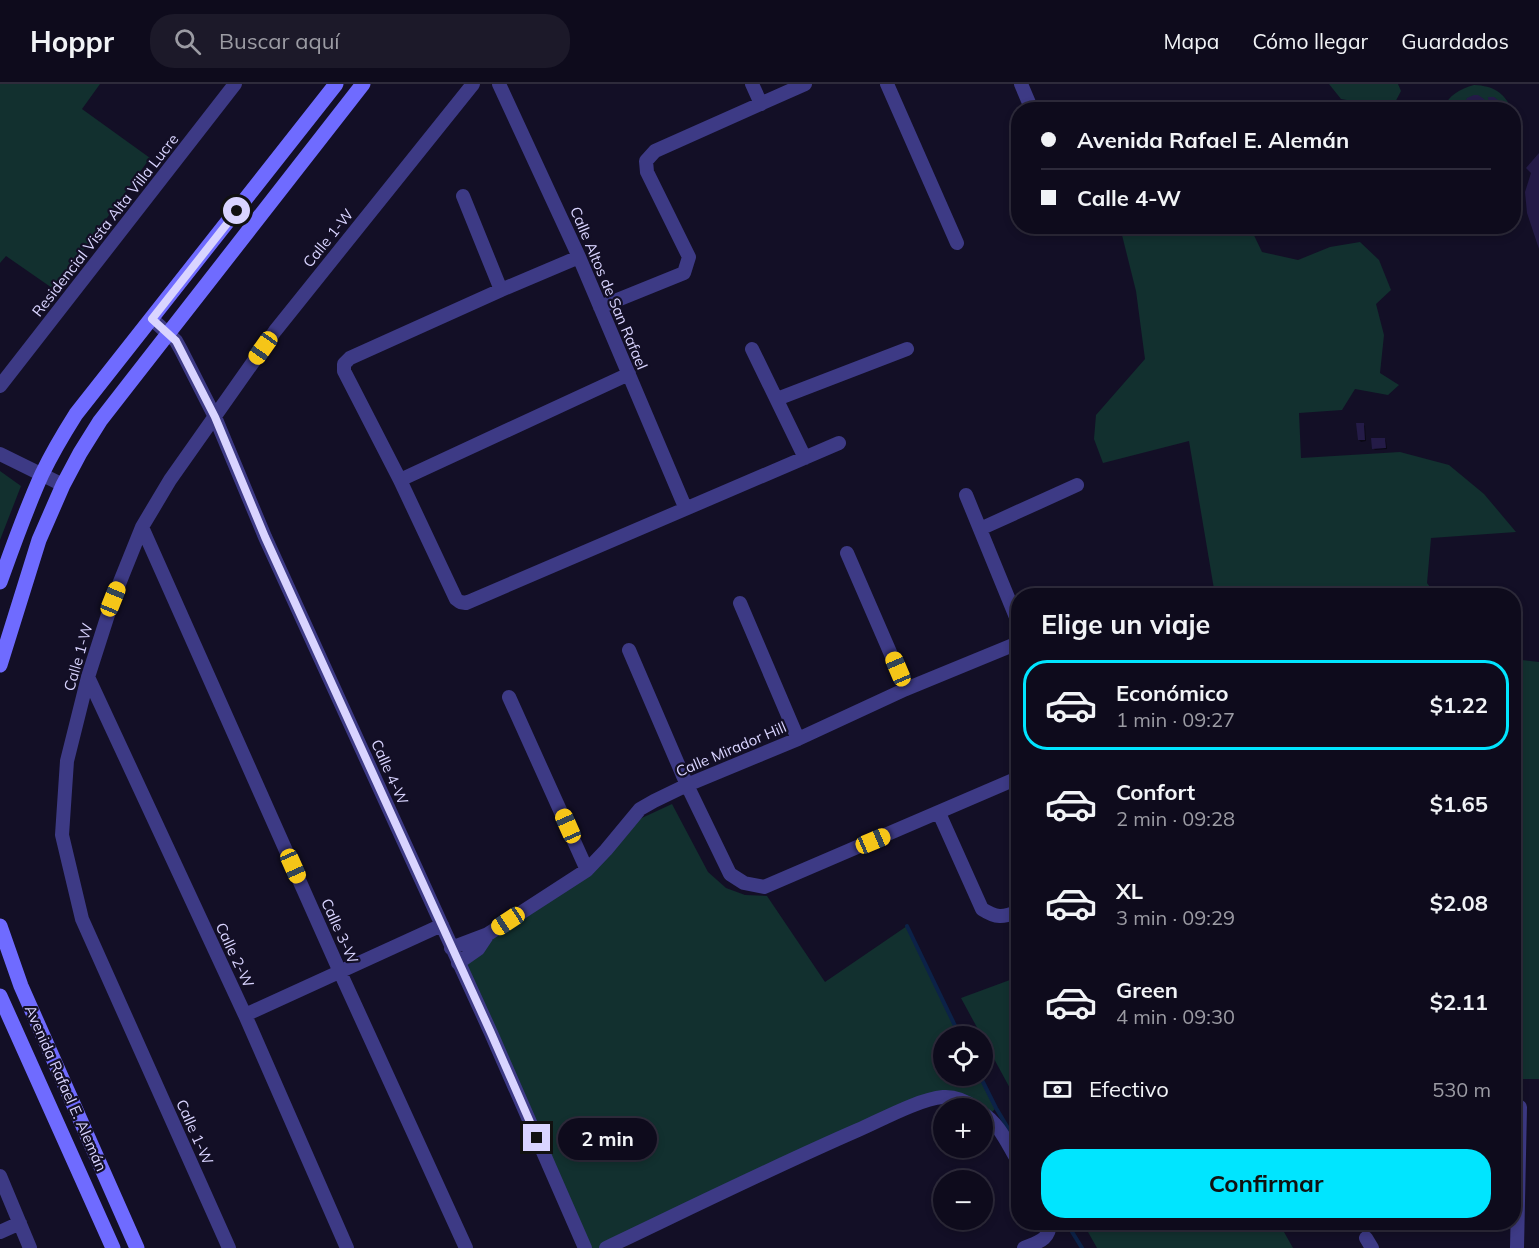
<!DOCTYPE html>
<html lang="es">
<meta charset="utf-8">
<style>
:root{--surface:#0e0b1c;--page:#1c1929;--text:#f1f3f6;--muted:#9b9ba3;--line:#2e2b3b;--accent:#00e5ff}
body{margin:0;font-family:Mulish,sans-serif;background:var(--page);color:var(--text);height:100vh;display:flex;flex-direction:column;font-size:22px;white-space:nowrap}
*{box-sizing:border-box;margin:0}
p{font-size:20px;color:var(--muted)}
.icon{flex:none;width:33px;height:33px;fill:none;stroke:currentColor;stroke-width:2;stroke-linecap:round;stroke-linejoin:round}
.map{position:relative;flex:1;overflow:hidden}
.sheet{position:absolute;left:1011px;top:504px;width:510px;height:642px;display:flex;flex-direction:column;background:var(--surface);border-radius:24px;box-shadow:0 3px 9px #0003,0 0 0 2px var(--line)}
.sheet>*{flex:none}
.guide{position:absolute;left:1011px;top:18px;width:510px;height:132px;border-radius:24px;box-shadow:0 3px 9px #0003,0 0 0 2px var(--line);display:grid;align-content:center;height:132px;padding:0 30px;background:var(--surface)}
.controls{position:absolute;left:933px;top:942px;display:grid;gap:12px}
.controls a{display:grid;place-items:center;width:60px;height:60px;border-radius:50%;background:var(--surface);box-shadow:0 3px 9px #0003,0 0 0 2px var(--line);font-size:30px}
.end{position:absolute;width:27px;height:27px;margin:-14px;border:8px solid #d9d4ff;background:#111;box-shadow:0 0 0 3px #111}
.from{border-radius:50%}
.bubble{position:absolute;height:42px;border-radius:21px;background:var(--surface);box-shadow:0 3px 9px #0003,0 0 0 2px var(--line);font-size:20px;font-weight:700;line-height:42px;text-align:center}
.car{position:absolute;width:18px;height:36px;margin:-18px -9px;border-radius:8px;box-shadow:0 0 4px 2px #0007;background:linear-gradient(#f5c518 24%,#345 0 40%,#f5c518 0 76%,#345 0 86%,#f5c518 0)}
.guide b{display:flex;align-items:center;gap:21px;height:57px;font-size:22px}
.guide b+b{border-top:2px solid var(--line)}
.guide i{width:15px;height:15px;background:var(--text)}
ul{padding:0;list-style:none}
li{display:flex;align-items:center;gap:18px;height:90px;margin:0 12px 9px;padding:0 18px;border:3px solid transparent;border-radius:24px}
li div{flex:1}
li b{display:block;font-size:22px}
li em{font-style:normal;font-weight:700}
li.current{border-color:var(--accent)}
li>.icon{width:54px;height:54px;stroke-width:1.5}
h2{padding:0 30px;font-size:27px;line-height:72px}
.pay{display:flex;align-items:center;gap:15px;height:66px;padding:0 30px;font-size:22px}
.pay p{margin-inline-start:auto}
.button{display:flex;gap:12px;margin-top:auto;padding:12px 30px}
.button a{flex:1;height:69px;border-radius:24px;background:var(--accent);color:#111;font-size:24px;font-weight:700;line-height:69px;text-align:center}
header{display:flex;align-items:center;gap:36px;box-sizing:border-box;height:84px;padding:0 30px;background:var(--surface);border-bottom:2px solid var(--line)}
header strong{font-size:28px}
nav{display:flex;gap:33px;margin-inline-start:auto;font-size:21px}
.search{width:420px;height:54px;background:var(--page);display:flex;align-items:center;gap:15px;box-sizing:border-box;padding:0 21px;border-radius:24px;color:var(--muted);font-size:22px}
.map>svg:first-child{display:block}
</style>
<header>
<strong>Hoppr</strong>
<div class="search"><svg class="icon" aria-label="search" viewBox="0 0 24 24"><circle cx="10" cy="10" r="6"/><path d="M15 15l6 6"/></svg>Buscar aquí</div>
<nav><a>Mapa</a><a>Cómo llegar</a><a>Guardados</a></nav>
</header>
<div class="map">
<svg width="1539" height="1164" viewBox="0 0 1539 1164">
<rect width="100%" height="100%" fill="#130f26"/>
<path fill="#12302f" d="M0 0H100L82 25 150 74 55 206 6 172 0 179Z
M1329 0H1398L1401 7 1392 24 1341 15Z
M1474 1C1494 2 1503 8 1512 25L1443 26C1448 11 1460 5 1474 1Z
M1120 143H1250L1262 168 1298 176 1330 163 1360 158 1379 176 1391 206 1376 220 1384 251 1380 289 1399 301 1388 311 1355 305 1342 326 1299 329 1301 374 1400 368 1449 381 1484 410 1516 448 1431 454 1427 499 1436 511H1219L1214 505 1189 357 1103 379 1094 355 1096 331 1145 275 1136 207Z
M0 387 21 402 0 456Z
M1514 575 1539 578V995H1514Z
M672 720 708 788 726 804 745 811 767 812 825 898 907 842 960 952H944V992H980L996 1024 988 1032 942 1013 607 1164H585L460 884 504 845 589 787 631 739Z
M1018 893V1019L961 914Z
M1083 1139H1311L1284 1148 1293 1164H1097Z"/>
<path fill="#0007" d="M1494 14 1499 20 1500 24 1467 26 1484 16 1490 23Z
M1363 340 1365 342 1366 357 1361 358 1359 356Z
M1385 355 1386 357 1387 365 1375 366 1373 364Z"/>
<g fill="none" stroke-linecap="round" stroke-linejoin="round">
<path stroke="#0c2248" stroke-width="4" d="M907 842 960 952
M980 992 996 1024 1018 1061
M1066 1138 1082 1164"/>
</g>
<path fill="#241b47" d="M1474 11H1478L1484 15 1486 18 1487 26H1464V21L1467 14Z
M1488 13H1494L1498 16 1499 23H1489Z
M1539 69V165L1527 129 1525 108 1531 89 1526 84Z
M1356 339H1364L1365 356H1358Z
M1371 354H1385L1386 364 1372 365Z"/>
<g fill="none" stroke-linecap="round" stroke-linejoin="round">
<path stroke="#3d3a85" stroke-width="14" d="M499 0 579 173 685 423
M752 0 761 20
M887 0 957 159
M1021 0 1032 26
M463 112 501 206
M579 173 501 206 350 274 344 280V287L400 396 456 515 460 518 466 519 839 359
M600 223 684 189 689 173 647 88 646 77 655 67 805 0
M152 235 176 257 181 266 215 333 265 453 491 949 585 1164
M752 265 805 374
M0 302 235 0
M777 315 907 265
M0 370 63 401
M400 396 629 290
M966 411 1018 538
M142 443 340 888 466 1164
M980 445 1077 401
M847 469 906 605
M1123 512 1128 509
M740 519 798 655
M629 566 687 701 730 790 744 799 764 803 1018 694
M88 593 245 931 347 1164
M509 613 587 786
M939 729 982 825C996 834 1003 834 1018 827
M451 864 488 850 587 786 606 766 640 725 654 717 687 701 798 655 906 605 1018 559
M458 879 478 865 488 850
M245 931 442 841
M982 1029C999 1039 1008 1061 1018 1077
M0 1092 30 1164
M0 1148 20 1139
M1366 1154 1372 1164
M229 1164 82 835 62 751 67 677 88 593 113 515 142 443 170 396 275 247 473 0
M606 1164C690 1124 773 1083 858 1046 881 1036 919 1015 943 1013 956 1012 966 1017 976 1024
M1024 1164C1038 1158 1050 1156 1050 1138
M1517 1164 1520 1023"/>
<path stroke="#6f6bff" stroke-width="15" d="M0 498C13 462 26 425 42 390 52 369 64 349 76 330L336 0
M0 581 39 456 63 401 80 369 100 337 128 301 363 0
M0 842 21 902 137 1164
M0 912 113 1164"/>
</g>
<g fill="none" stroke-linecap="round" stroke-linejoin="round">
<path stroke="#d9d4ff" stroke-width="8" d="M237 127 152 235 176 257 215 333 265 453 491 949 537 1054"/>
</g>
<g text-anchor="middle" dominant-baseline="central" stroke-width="4.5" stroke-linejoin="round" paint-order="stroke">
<g font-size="15" fill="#d9d4ff" stroke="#130f26">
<text transform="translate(105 141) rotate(-52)">Residencial Vista Alta Villa Lucre</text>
<text transform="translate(328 154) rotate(-51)">Calle 1-W</text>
<text transform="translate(609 204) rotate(67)">Calle Altos de San Rafael</text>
<text transform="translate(78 573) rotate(-74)">Calle 1-W</text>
<text transform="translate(731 665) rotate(-23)">Calle Mirador Hill</text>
<text transform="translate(390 688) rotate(66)">Calle 4-W</text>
<text transform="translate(340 847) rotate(66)">Calle 3-W</text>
<text transform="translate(235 871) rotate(65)">Calle 2-W</text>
<text transform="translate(66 1004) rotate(66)">Avenida Rafael E. Alemán</text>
<text transform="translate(195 1048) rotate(66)">Calle 1-W</text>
</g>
</g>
</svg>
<div class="controls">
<a><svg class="icon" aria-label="locate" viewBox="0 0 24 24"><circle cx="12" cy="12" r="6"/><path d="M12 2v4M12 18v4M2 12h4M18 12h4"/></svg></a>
<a>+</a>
<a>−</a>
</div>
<i class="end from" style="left:237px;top:127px"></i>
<i class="end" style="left:537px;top:1054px"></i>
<div class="bubble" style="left:558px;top:1034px;width:99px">2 min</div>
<i class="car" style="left:263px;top:264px;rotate:215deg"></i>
<i class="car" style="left:113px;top:515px;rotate:22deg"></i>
<i class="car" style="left:898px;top:585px;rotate:337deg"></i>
<i class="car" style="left:568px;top:742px;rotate:336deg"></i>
<i class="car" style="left:873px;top:757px;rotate:67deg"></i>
<i class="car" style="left:293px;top:782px;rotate:156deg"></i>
<i class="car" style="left:508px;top:837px;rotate:237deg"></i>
<div class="guide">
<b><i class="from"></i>Avenida Rafael E. Alemán</b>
<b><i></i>Calle 4-W</b>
</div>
<section class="sheet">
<h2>Elige un viaje</h2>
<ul>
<li class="current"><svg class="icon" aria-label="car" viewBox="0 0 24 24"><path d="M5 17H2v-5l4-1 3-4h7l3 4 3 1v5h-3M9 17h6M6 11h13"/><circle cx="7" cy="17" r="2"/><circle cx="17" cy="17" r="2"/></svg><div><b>Económico</b><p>1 min · 09:27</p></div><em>$1.22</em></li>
<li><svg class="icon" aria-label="car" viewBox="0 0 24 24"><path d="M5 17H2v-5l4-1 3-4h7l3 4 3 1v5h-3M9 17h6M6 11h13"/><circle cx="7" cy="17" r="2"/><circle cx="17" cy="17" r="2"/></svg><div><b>Confort</b><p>2 min · 09:28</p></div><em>$1.65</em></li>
<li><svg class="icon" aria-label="car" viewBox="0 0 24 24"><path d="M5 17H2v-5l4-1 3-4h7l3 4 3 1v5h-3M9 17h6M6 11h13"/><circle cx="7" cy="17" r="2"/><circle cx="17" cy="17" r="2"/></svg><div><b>XL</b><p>3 min · 09:29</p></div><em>$2.08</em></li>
<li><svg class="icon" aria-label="car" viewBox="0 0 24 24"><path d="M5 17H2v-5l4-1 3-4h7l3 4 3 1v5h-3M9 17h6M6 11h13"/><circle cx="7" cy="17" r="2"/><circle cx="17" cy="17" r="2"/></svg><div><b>Green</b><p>4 min · 09:30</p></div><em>$2.11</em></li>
</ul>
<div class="pay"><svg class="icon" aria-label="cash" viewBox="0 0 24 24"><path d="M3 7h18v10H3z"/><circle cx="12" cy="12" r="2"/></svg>Efectivo<p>530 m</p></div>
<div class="button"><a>Confirmar</a></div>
</section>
</div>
